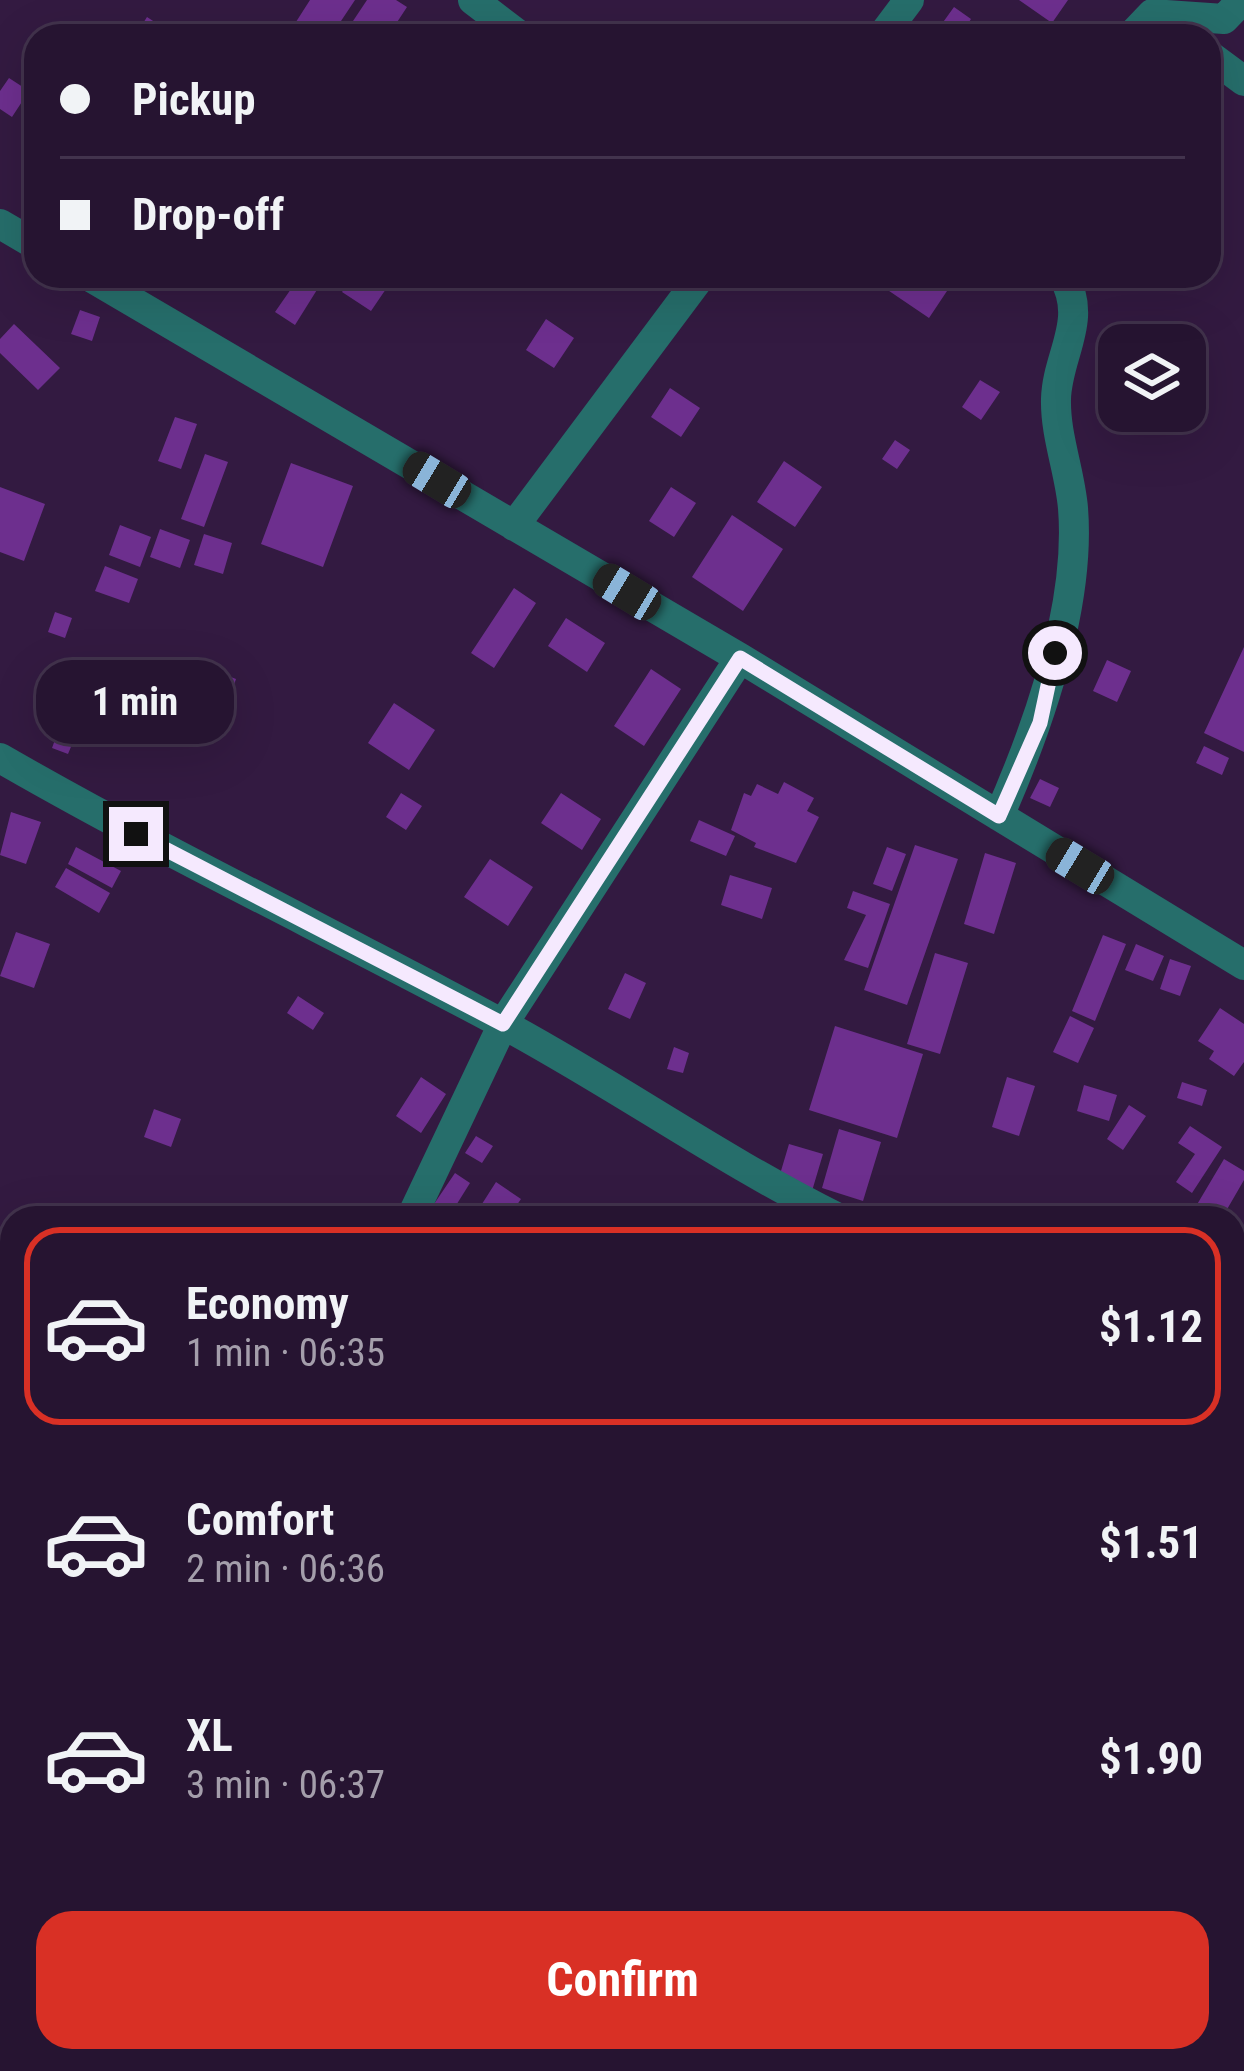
<!DOCTYPE html>
<meta charset="utf-8">
<style>
:root{--surface:#261431;--page:#2e1d39;--text:#f1f3f6;--muted:#a49eab;--line:#42334d;--accent:#d93025}
body{margin:0;font-family:"Roboto Condensed",sans-serif;background:var(--page);color:var(--text);height:100vh;display:flex;flex-direction:column;font-size:45px;white-space:nowrap}
*{box-sizing:border-box;margin:0}
p{font-size:39px;color:var(--muted)}
.icon{flex:none;width:66px;height:66px;fill:none;stroke:currentColor;stroke-width:2;stroke-linecap:round;stroke-linejoin:round}
.map{position:relative;flex:1;overflow:hidden}
.drawer{position:absolute;left:0px;top:1206px;width:1245px;height:867px;display:flex;flex-direction:column;background:var(--surface);border-radius:36px 36px 0 0;box-shadow:0 12px 48px #0002,0 0 0 3px var(--line)}
.drawer>*{flex:none}
.top-card{position:absolute;left:24px;top:24px;width:1197px;height:264px;border-radius:36px;box-shadow:0 12px 48px #0002,0 0 0 3px var(--line);display:grid;align-content:center;height:264px;padding:0 36px;background:var(--surface)}
.buttons{position:absolute;left:1098px;top:324px;display:grid;gap:24px}
.buttons a{display:grid;place-items:center;width:108px;height:108px;border-radius:24px;background:var(--surface);box-shadow:0 12px 48px #0002,0 0 0 3px var(--line);font-size:60px}
.end{position:absolute;width:54px;height:54px;margin:-27px;border:15px solid #f5e9fe;background:#111;box-shadow:0 0 0 6px #111}
.from{border-radius:50%}
.bubble{position:absolute;height:84px;border-radius:36px;background:var(--surface);box-shadow:0 12px 48px #0002,0 0 0 3px var(--line);font-size:39px;font-weight:700;line-height:84px;text-align:center}
.car{position:absolute;width:36px;height:72px;margin:-36px -18px;border-radius:15px;box-shadow:0 0 9px 3px #0007;background:linear-gradient(#222 24%,#8ab4d8 0 40%,#222 0 76%,#8ab4d8 0 86%,#222 0)}
.top-card b{display:flex;align-items:center;gap:42px;height:114px;font-size:45px}
.top-card b+b{border-top:3px solid var(--line)}
.top-card i{width:30px;height:30px;background:var(--text)}
ul{padding:21px 0 0;list-style:none}
li{display:flex;align-items:center;gap:36px;height:198px;margin:0 24px 18px;padding:0 12px;border:6px solid transparent;border-radius:36px}
li div{flex:1}
li b{display:block;font-size:45px}
li em{font-style:normal;font-weight:700}
li.selected{border-color:var(--accent)}
li>.icon{width:108px;height:108px;stroke-width:1.5}
.cta{display:flex;gap:24px;margin-top:auto;padding:24px 36px}
.cta a{flex:1;height:138px;border-radius:36px;background:var(--accent);color:#fff;font-size:48px;font-weight:700;line-height:138px;text-align:center}
.map>svg:first-child{display:block}
</style>
<div class="map">
<svg width="1244" height="2071" viewBox="0 0 1244 2071">
<rect width="100%" height="100%" fill="#331a41"/>
<path fill="#6d2f8e" d="M310 0H355L331 36H287Z
M367 0H396L407 7 388 36H343Z
M1019 0H1068L1052 23Z
M954 7 971 19 960 36H942L936 32Z
M147 17 176 36H135Z
M9 78 29 91 12 117 0 109V91Z
M300 276 320 285 295 325 275 312Z
M353 276H373L388 286 371 311 342 292Z
M867 276H957L929 318Z
M80 310 100 317 92 341 71 334Z
M546 319 574 338 554 368 526 350Z
M14 324 60 368 38 390 0 353V339Z
M980 380 1000 392 981 420 962 407Z
M670 388 700 408 681 437 651 417Z
M175 417 197 424 181 469 158 461Z
M895 440 910 450 897 469 882 459Z
M205 454 228 462 204 527 181 519Z
M784 461 822 487 795 527 757 502Z
M291 463 353 486 323 567 261 544Z
M0 487 45 504 24 561 0 552Z
M671 487 696 503 674 537 649 521Z
M732 515 783 549 743 611 692 577Z
M120 525 151 537 140 567 109 555Z
M160 529 190 540 180 568 150 557Z
M204 534 232 543 223 574 194 565Z
M105 566 138 579 129 603 95 591Z
M514 588 536 603 494 668 471 653Z
M55 612 72 618 65 638 48 632Z
M566 618 605 643 587 672 548 646Z
M1244 647V752L1204 733Z
M1107 660 1131 671 1117 702 1093 691Z
M192 662 236 679 217 733 172 716Z
M651 669 681 689 644 746 614 726Z
M394 703 435 730 409 770 368 743Z
M158 718 186 728 179 747 151 736Z
M61 723 78 730 68 754 52 748Z
M1204 746 1229 758 1222 775 1196 763Z
M1040 779 1059 788 1050 807 1030 798Z
M784 782 814 798 807 811 819 817 796 863 754 847 756 843 731 830 744 793 751 796 757 784 778 794Z
M401 793 422 806 406 830 386 817Z
M561 793 601 819 582 850 541 823Z
M11 812 41 822 26 864 0 855Z
M699 820 735 836 726 856 690 841Z
M915 845 958 859 907 1005 864 990Z
M76 847 121 871 112 888 68 864Z
M887 847 906 854 892 891 873 884Z
M985 853 1016 863 994 934 964 924Z
M490 859 533 887 508 926 464 897Z
M66 868 110 893 99 913 55 887Z
M730 875 772 888 762 919 721 905Z
M853 891 890 904 868 968 844 960 866 915 847 908Z
M16 932 50 944 34 988 0 976Z
M1103 935 1126 944 1095 1021 1072 1011Z
M1136 944 1164 956 1153 981 1125 970Z
M935 953 968 963 940 1054 907 1044Z
M1170 959 1191 966 1180 996 1160 989Z
M625 973 646 983 630 1019 608 1009Z
M298 996 324 1013 313 1030 287 1013Z
M1220 1008 1244 1024V1062L1234 1076 1209 1059 1214 1051 1198 1041Z
M1070 1016 1094 1028 1078 1063 1053 1052Z
M835 1026 923 1054 897 1138 809 1110Z
M674 1047 689 1053 683 1073 667 1069Z
M421 1077 446 1094 421 1133 396 1116Z
M1007 1077 1035 1086 1019 1136 992 1127Z
M1182 1082 1207 1090 1202 1106 1177 1098Z
M1084 1085 1117 1095 1109 1121 1077 1111Z
M1129 1105 1146 1116 1123 1150 1107 1139Z
M154 1109 181 1119 171 1147 144 1137Z
M1190 1126 1222 1147 1192 1193 1176 1182 1195 1154 1178 1143Z
M839 1129 881 1142 863 1201 822 1188Z
M476 1136 493 1146 482 1163 465 1153Z
M789 1144 823 1154 812 1191 778 1181Z
M1224 1159 1244 1171V1180L1222 1218H1189Z
M455 1173 470 1183 450 1215 434 1204Z
M496 1182 521 1199 508 1218H473Z
M1243 1784H1244V1885L1233 1882V1813Z
M1233 1915 1244 1920 1240 1959 1233 1955Z
M12 2035V2061H39L35 2071H0Z
M516 2061H542L558 2071H510Z
M693 2061H761L755 2071H709Z
M949 2061H1034L1028 2071H943Z"/>
<g fill="none" stroke-linecap="round" stroke-linejoin="round">
<path stroke="#266e6b" stroke-width="30" d="M473 0 520 36
M882 36 909 0
M1131 36 1152 14 1224 19 1242 0
M1209 55 1244 81
M0 224 36 245
M89 276 740 658 1244 965
M514 526 701 276
M0 758C163 852 333 933 499 1022 615 1084 721 1160 838 1218
M999 816C1038 727 1081 608 1073 508 1070 472 1055 435 1056 399 1057 355 1089 320 1063 276
M411 1218 503 1024 740 658
M1233 1440 1244 1447
M68 2071 71 2061"/>
</g>
<g fill="none" stroke-linecap="round" stroke-linejoin="round">
<path stroke="#f5e9fe" stroke-width="15" d="M136 834 503 1024 740 658 999 816 1040 723 1055 653"/>
</g>
</svg>
<div class="buttons">
<a><svg class="icon" aria-label="layers" viewBox="0 0 24 24"><path d="M12 4l9 5-9 5-9-5zM3 14l9 5 9-5"/></svg></a>
</div>
<i class="end from" style="left:1055px;top:653px"></i>
<i class="end" style="left:136px;top:834px"></i>
<div class="bubble" style="left:36px;top:660px;width:198px">1 min</div>
<i class="car" style="left:437px;top:480px;rotate:301deg"></i>
<i class="car" style="left:627px;top:592px;rotate:301deg"></i>
<i class="car" style="left:1080px;top:866px;rotate:301deg"></i>
<div class="top-card">
<b><i class="from"></i>Pickup</b>
<b><i></i>Drop-off</b>
</div>
<section class="drawer">
<ul>
<li class="selected"><svg class="icon" aria-label="car" viewBox="0 0 24 24"><path d="M5 17H2v-5l4-1 3-4h7l3 4 3 1v5h-3M9 17h6M6 11h13"/><circle cx="7" cy="17" r="2"/><circle cx="17" cy="17" r="2"/></svg><div><b>Economy</b><p>1 min · 06:35</p></div><em>$1.12</em></li>
<li><svg class="icon" aria-label="car" viewBox="0 0 24 24"><path d="M5 17H2v-5l4-1 3-4h7l3 4 3 1v5h-3M9 17h6M6 11h13"/><circle cx="7" cy="17" r="2"/><circle cx="17" cy="17" r="2"/></svg><div><b>Comfort</b><p>2 min · 06:36</p></div><em>$1.51</em></li>
<li><svg class="icon" aria-label="car" viewBox="0 0 24 24"><path d="M5 17H2v-5l4-1 3-4h7l3 4 3 1v5h-3M9 17h6M6 11h13"/><circle cx="7" cy="17" r="2"/><circle cx="17" cy="17" r="2"/></svg><div><b>XL</b><p>3 min · 06:37</p></div><em>$1.90</em></li>
</ul>
<div class="cta"><a>Confirm</a></div>
</section>
</div>
